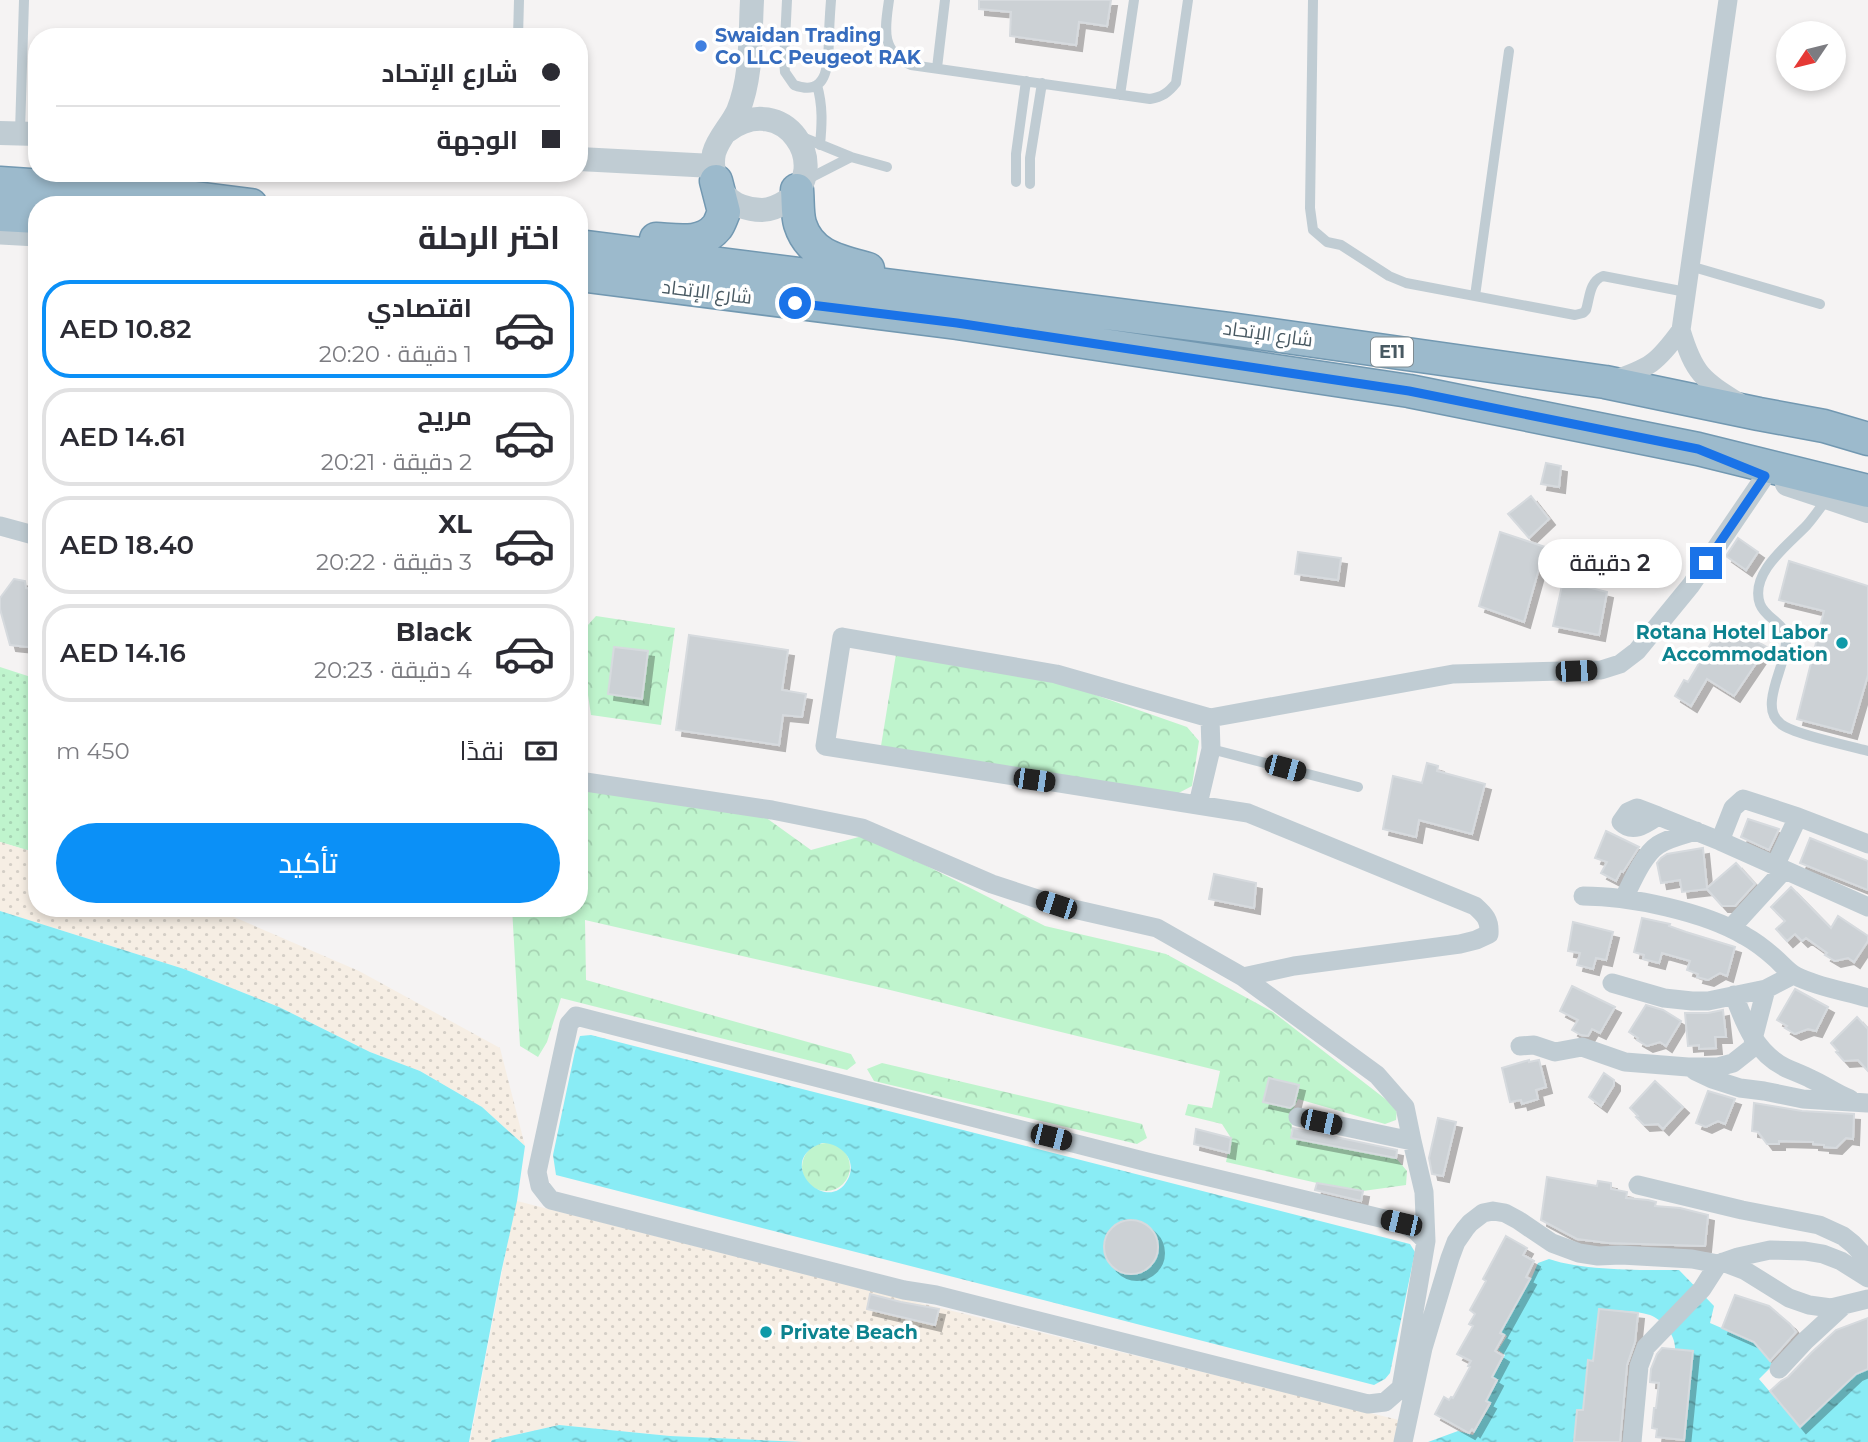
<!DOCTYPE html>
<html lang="ar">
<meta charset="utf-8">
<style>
:root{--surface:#fff;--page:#f2f2f3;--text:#2b2b33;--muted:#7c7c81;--line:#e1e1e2;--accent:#0b90f7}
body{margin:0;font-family:Montserrat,Cairo,sans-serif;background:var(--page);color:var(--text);direction:rtl;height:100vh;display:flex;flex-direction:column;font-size:26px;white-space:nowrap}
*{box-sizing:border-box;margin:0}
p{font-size:23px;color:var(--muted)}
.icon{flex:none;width:38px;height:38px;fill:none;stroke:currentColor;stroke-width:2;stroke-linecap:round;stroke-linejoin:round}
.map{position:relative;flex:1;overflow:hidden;direction:ltr}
.panel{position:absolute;left:28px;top:196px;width:560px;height:721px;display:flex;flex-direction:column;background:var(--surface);border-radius:28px;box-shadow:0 4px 10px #0003;direction:rtl}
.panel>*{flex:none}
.banner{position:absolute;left:28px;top:28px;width:560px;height:154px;border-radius:28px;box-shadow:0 4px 10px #0003;direction:rtl;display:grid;align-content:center;height:154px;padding:0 28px;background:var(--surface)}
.needle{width:46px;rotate:235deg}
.controls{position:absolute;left:1776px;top:21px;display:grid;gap:14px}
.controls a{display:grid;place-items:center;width:70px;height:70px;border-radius:50%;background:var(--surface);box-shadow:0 4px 10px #0003;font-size:35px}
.end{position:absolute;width:32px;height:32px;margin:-16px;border:9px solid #1a73e8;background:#fff;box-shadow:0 0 0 4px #fff}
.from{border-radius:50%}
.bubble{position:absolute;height:49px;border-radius:24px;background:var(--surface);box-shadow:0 4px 10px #0003;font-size:23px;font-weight:600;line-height:49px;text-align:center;direction:rtl}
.car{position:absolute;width:21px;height:42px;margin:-21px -10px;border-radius:9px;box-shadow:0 0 5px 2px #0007;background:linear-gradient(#222 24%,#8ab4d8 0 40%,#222 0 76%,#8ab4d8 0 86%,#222 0)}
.banner b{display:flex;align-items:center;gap:24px;height:66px;font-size:26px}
.banner b+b{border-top:2px solid var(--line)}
.banner i{width:18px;height:18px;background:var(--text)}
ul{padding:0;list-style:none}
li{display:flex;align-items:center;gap:21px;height:98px;margin:0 14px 10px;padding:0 14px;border:4px solid var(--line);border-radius:28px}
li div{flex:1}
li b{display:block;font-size:26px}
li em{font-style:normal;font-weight:600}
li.on{border-color:var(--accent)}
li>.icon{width:63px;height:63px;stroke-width:1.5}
h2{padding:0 28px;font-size:32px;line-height:84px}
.pay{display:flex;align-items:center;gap:18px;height:77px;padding:0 28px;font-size:26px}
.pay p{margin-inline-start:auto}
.primary-button{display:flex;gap:14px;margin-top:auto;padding:14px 28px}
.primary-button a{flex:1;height:80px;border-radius:42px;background:var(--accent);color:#fff;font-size:28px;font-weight:600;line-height:80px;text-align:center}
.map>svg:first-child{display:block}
</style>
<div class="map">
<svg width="1868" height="1442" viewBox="0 0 1868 1442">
<defs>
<pattern id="grass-dots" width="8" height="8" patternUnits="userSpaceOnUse" patternTransform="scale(1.75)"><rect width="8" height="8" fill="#bff4cd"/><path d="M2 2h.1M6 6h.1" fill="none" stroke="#a6d3b3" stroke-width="1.8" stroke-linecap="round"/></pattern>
<pattern id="sand-dots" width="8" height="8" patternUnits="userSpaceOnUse" patternTransform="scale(1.75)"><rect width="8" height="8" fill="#f6eee4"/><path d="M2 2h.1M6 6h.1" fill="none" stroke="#d4cec6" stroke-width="1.8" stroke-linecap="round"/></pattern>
<pattern id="park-crowns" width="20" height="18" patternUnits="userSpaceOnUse" patternTransform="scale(1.75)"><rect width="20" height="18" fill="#bff4cd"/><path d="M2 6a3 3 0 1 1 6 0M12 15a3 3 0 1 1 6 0" fill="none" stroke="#a6d3b3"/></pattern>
<pattern id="water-ripples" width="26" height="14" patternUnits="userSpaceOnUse" patternTransform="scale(1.75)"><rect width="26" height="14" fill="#89ecf5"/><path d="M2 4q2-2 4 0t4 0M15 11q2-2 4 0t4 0" fill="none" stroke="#72c2ca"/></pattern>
<filter id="shadow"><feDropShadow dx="6" dy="6" stdDeviation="0" flood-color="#0004"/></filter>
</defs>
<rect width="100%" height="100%" fill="#f5f3f3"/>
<path fill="url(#grass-dots)" d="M0 667 37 679V853L0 842Z"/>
<path fill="url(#sand-dots)" d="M0 842 37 853V908H213L359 971 500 1048 525 1146 482 1107 420 1071 370 1052 279 1007 184 969 0 911Z
M517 1201 871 1291 1403 1421 1400 1442H803L670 1436 559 1425 492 1440 491 1442H470L515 1203Z"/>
<path fill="url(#park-crowns)" d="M596 616 675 628 661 725 591 715 579 635Z
M897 648 1067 685 1187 727 1199 741 1192 786 1169 798 880 752Z
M579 789 765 817 811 850 866 835 1045 926 1166 954 1273 1012 1397 1108 1396 1120 1385 1124 1298 1099 1293 1109 1291 1138 1396 1158 1407 1171 1406 1185 1363 1191 1317 1183 1226 1162 1231 1138 1222 1124 1185 1115 1188 1104 1212 1108 1220 1071 882 988 585 920 586 980 851 1054 856 1063 847 1070 561 998 547 1042 538 1057 520 1046 512 908H579Z
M882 1063 1142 1124 1147 1138 1137 1144 874 1081 867 1069Z
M802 1167a24 24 0 1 1 48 0a24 24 0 1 1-48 0Z"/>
<path fill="url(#water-ripples)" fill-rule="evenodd" d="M0 911 184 969 279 1007 370 1052 420 1071 482 1107 525 1146 517 1201 501 1273 469 1442H0Z
M591 1035 1410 1244 1415 1252 1390 1373 1385 1379 1374 1385 556 1175 553 1155 575 1051 580 1036ZM822 1143C840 1143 858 1159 848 1179 828 1218 772 1161 822 1143ZM1128 1220C1174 1223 1163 1278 1126 1273 1117 1271 1110 1265 1106 1256 1099 1239 1112 1224 1128 1220Z
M1549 1259C1584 1271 1641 1270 1679 1270L1714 1306 1710 1323 1754 1342 1773 1365 1759 1379 1800 1427 1856 1374 1868 1369V1442H1685L1693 1351 1675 1349C1676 1336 1663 1320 1650 1315 1635 1310 1615 1311 1599 1309L1593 1361H1588L1583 1410H1577L1574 1442H1428L1458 1431 1473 1435 1491 1404 1487 1401 1498 1380 1493 1377 1505 1355 1498 1350 1507 1336 1501 1332 1532 1277 1538 1263Z
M559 1425 670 1436 803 1442H491L492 1440Z"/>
<path fill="#ccd1d5" stroke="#d6dade" stroke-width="2" filter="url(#shadow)" d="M979 0H1111L1107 26 1079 22 1076 45 1010 36 1011 12 979 9Z
M1546 463 1561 466 1559 487 1541 484Z
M1531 496 1549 519 1529 538 1508 514Z
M1500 532 1545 547 1524 622 1479 606Z
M1738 538 1758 552 1746 570 1726 556Z
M1298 552 1341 558 1338 580 1295 574Z
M1789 561 1868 586V675L1851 733 1797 719 1824 611 1779 600Z
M14 579 25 581 26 588 34 590 37 601V639L28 647 10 645 0 609V598Z
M1563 581 1607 592 1599 635 1553 626Z
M1723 623 1767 647 1734 696 1707 679 1691 706 1675 696 1684 680 1688 682Z
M689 635 788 650 782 690 806 694 802 717 783 715 779 745 676 730Z
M614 647 648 651 642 699 608 694Z
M1427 763 1438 766 1437 771 1485 784 1472 834 1419 820 1416 837 1383 829 1393 776 1422 783Z
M1748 819 1779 829 1769 850 1741 837Z
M1606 831 1639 847 1623 872 1621 871 1616 881 1601 873 1607 862 1595 858Z
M1810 838 1868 861V890L1800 863Z
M1703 848 1707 888 1736 863 1755 884 1735 906H1722L1707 889 1682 892 1680 880 1661 883 1657 863 1661 858 1667 854Z
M1214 874 1256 883 1254 908 1209 899Z
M1791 887 1831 928 1838 916 1868 936V941L1854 962 1848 958 1835 961 1825 955 1827 953 1806 938 1802 941 1795 934 1787 941 1776 929 1785 921 1771 907Z
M1642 918 1670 924 1669 926 1686 932 1735 947 1727 976 1720 973 1708 980 1697 977 1698 974 1687 970 1690 961 1662 953 1659 963 1643 959 1644 955 1634 952Z
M1573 922 1613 932 1606 960 1596 958 1593 969 1577 965 1580 953 1568 951Z
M1572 986 1615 1007 1600 1033 1592 1029 1588 1036 1581 1035 1572 1030 1578 1020 1560 1011Z
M1795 989 1828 1007 1816 1031 1808 1029 1795 1034 1785 1028 1787 1026 1777 1020Z
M1646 1005 1663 1010 1681 1021 1666 1046 1660 1042 1647 1046 1637 1040 1638 1038 1629 1032Z
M1723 1010 1726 1037H1715L1716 1048 1699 1049V1045L1688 1046 1685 1013H1708Z
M1857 1017 1868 1029V1071L1858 1060 1844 1061 1836 1052 1838 1051 1831 1043Z
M1529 1060V1062L1539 1060 1546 1087 1536 1090 1538 1099 1522 1104 1521 1100 1510 1102 1502 1068Z
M1604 1073 1614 1080V1085L1601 1106 1589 1097Z
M1269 1078 1299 1085 1294 1105 1290 1108 1263 1102Z
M1655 1081 1683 1107 1663 1129 1658 1124 1644 1125 1636 1117 1638 1116 1630 1108Z
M1708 1091 1735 1099 1725 1124 1718 1121 1706 1127 1696 1123Z
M1754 1103 1802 1111 1854 1114 1853 1139 1846 1138 1836 1148 1824 1147V1145L1813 1144V1142L1779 1141V1144H1767L1758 1132 1752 1131Z
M1438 1118 1456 1122 1443 1176 1432 1174 1429 1158Z
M1293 1128 1397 1150 1396 1158 1291 1138Z
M1196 1129 1231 1138 1229 1153 1194 1144Z
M1547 1177 1597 1186 1598 1181 1611 1183V1189L1627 1192 1626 1198 1648 1200 1656 1202 1655 1206 1680 1208 1708 1215 1705 1246 1608 1243 1577 1239 1541 1220Z
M1317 1183 1363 1191 1361 1201 1315 1190Z
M1104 1247a27 27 0 1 1 54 0a27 27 0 1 1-54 0Z
M1506 1236 1527 1248 1523 1255 1534 1261 1526 1277 1530 1279 1500 1333 1504 1335 1495 1351 1503 1356 1492 1377 1497 1380 1486 1401 1490 1403 1474 1431 1472 1429 1469 1433 1435 1414 1444 1397 1449 1400 1451 1397 1453 1398 1470 1367 1468 1366 1471 1361 1457 1354 1473 1326 1469 1324 1475 1314 1470 1310 1486 1281 1483 1279Z
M870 1294 901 1302 939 1309 935 1325 867 1309Z
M1735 1295 1769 1306 1790 1324 1796 1332 1770 1361 1754 1342 1722 1328Z
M1599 1309 1638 1313 1635 1342 1627 1365 1620 1442H1574L1577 1410H1583L1588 1360 1593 1361Z
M1868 1318V1369L1856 1374 1800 1427 1770 1391 1781 1381 1788 1377 1812 1352 1836 1330Z
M1662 1348 1693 1351 1684 1440 1656 1437 1657 1429 1652 1428 1654 1408H1656L1659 1383 1650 1382 1651 1369 1657 1354Z"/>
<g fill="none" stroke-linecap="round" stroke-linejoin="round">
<g stroke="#7298b1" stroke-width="35">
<path id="trunk" d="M0 183 164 194 251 205
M797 190C798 201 797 214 800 224 810 256 839 261 868 269
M0 215 37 217
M656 239C676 240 702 246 717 227 720 223 722 216 724 212L716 181
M579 246 1230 329 1605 382 1759 414 1824 426 1868 439
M579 275 957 323 1409 391 1698 449 1868 491"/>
</g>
<path stroke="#c0ccd3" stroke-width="10" d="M787 0 784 61 785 72 794 85C829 98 828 62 829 39 829 26 830 13 831 0
M889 0C885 28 880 51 911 65L1150 99C1162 97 1168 93 1176 83L1188 0
M1313 0 1310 208 1313 230 1327 242 1341 245 1389 276 1406 283 1575 315 1583 313 1586 310C1590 297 1589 282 1603 276L1686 292
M518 37 519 0
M937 68 945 0
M817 85C823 106 822 124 820 145
M1120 95 1134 0
M20 132 24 0
M802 137 851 157 887 167
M808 179 851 157
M1016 182V154L1026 81
M1030 184V158L1042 83
M1690 266 1820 304
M1475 296 1509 51
M1827 499C1820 508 1814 517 1807 525 1789 544 1749 573 1760 604 1766 620 1787 622 1786 642 1785 662 1774 680 1772 700 1771 709 1773 718 1781 724 1792 734 1850 746 1868 751
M1211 749 1358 787"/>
<path stroke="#c0ccd3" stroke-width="19" d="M1728 0 1681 330C1694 374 1702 379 1740 403
M0 235 37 237
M1610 381C1650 368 1657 363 1681 330
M0 526 37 536
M579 781 772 810 862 828 992 884 1056 905 1157 928 1243 977
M1198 804 1211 749 1210 718
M1658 816 1637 808 1628 812 1621 822C1633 834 1646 824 1658 816L1720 841 1868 907
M1720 841 1733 808 1743 799 1798 817 1868 844
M1775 866 1798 817
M1583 896C1630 896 1705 912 1745 936 1756 942 1766 950 1775 958 1782 964 1788 972 1796 976 1817 987 1845 991 1868 998
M1624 898C1632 882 1643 855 1658 845 1669 838 1683 835 1696 831
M1731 928 1784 870
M1612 983 1664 998 1692 1001H1708L1766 989 1793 975
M1734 995C1745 1025 1756 1053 1786 1068 1795 1072 1803 1075 1811 1079 1825 1085 1836 1094 1850 1099
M1753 1039 1766 989
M1520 1046 1534 1045 1555 1052 1582 1047 1625 1062 1688 1067H1718L1733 1063 1757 1044
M1695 1071 1712 1079 1740 1088 1764 1091 1803 1099 1867 1103
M1298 1117 1412 1141 1405 1107 1377 1075 1243 977 1294 966 1460 944 1476 940 1489 934C1490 920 1485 915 1475 906L1248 813 825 746 842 637 1056 674 1210 718 1453 674 1601 670 1620 664 1637 651 1691 585 1765 476
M1412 1141 1424 1192 1426 1241 1401 1388 1385 1402 1368 1404 936 1295 904 1290 551 1200 540 1186 537 1172 569 1024 576 1016 1151 1163 1401 1223 1415 1230 1426 1241
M1638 1185 1742 1210 1819 1225 1843 1236 1853 1244 1868 1260
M1723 1262 1744 1270 1789 1298 1809 1305 1831 1308 1868 1299
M1779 1369 1805 1341 1844 1305
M1403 1442 1423 1348 1450 1258 1456 1242 1465 1229 1470 1223 1483 1213 1493 1211 1505 1213 1518 1220 1552 1243 1579 1253 1598 1256 1621 1255 1692 1259 1718 1264 1738 1257 1770 1250 1805 1251 1823 1254 1841 1261 1868 1278
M1632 1442 1639 1366 1646 1347 1702 1289 1718 1264"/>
<path stroke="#c0ccd3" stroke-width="24" d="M727 131C784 89 834 167 787 201 779 206 771 210 762 210 748 210 733 205 724 194 715 183 711 167 714 153 718 138 731 126 738 111 752 77 750 37 752 0
M0 133 37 134
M579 159 713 166
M1787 484 1868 511"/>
<use href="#trunk" stroke="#9cbacc" stroke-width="32"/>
</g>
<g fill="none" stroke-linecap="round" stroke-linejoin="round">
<path stroke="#1a73e8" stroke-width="9" d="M795 303 957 323 1409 391 1698 449 1765 476 1706 563"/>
</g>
<circle fill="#3f7fe0" stroke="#fff" stroke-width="2.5" cx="701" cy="46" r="7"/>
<g fill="#0f9aa8" stroke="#fff" stroke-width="2.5">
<circle cx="1842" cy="643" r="7"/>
<circle cx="766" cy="1332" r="7"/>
</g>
<g text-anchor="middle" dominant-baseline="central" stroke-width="7" stroke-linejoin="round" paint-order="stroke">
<rect fill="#fff" stroke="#7f8b91" stroke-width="2" x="1371" y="337.5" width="42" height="29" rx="5"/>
<g font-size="18" font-weight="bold" fill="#485962">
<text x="1392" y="352">E11</text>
</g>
<g font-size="19" font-weight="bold" fill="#366cbe" stroke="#fff" text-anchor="start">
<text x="715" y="35">Swaidan Trading<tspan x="715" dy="22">Co LLC Peugeot RAK</tspan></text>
</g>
<g font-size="19" fill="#485962" stroke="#fff">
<text transform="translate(707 292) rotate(7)">شارع الإتحاد</text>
<text transform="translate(1268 334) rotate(8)">شارع الإتحاد</text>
</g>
<g font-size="19" font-weight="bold" fill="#0d838f" stroke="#fff" text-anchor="end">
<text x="1828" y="632">Rotana Hotel Labor<tspan x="1828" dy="22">Accommodation</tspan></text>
<text x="780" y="1332" text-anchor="start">Private Beach</text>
</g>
</g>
</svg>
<div class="controls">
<a><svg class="needle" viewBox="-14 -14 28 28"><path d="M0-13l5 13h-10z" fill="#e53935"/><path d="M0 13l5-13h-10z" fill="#7c7c81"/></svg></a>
</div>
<i class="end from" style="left:795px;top:303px"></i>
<i class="end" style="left:1706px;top:563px"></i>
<div class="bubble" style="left:1538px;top:539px;width:144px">2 دقيقة</div>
<i class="car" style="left:1576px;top:671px;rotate:88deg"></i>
<i class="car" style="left:1285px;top:768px;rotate:105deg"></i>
<i class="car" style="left:1034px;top:780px;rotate:98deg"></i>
<i class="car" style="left:1056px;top:905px;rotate:288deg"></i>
<i class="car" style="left:1321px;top:1122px;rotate:102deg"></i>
<i class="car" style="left:1051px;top:1137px;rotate:104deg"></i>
<i class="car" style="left:1401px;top:1223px;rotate:283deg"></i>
<div class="banner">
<b><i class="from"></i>شارع الإتحاد</b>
<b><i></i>الوجهة</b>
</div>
<section class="panel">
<h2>اختر الرحلة</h2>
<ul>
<li class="on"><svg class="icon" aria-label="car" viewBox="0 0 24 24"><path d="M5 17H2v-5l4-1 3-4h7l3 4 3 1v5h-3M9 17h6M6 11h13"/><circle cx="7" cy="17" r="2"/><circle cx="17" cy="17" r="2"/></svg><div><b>اقتصادي</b><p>1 دقيقة · 20:20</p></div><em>AED 10.82</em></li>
<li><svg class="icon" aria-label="car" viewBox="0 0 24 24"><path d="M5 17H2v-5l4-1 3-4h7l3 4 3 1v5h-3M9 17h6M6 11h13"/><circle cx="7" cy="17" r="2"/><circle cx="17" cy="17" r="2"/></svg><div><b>مريح</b><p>2 دقيقة · 20:21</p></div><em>AED 14.61</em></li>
<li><svg class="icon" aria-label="car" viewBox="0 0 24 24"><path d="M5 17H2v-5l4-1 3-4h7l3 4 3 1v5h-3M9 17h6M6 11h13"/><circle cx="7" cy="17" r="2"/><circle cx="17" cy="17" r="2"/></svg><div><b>XL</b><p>3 دقيقة · 20:22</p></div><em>AED 18.40</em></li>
<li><svg class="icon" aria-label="car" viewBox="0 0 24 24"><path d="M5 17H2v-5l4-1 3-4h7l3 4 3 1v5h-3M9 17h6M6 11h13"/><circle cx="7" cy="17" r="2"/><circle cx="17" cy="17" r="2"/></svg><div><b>Black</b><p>4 دقيقة · 20:23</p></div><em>AED 14.16</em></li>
</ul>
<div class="pay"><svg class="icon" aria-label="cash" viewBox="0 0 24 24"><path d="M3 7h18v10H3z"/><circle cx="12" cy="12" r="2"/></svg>نقدًا<p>450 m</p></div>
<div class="primary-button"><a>تأكيد</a></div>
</section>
</div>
